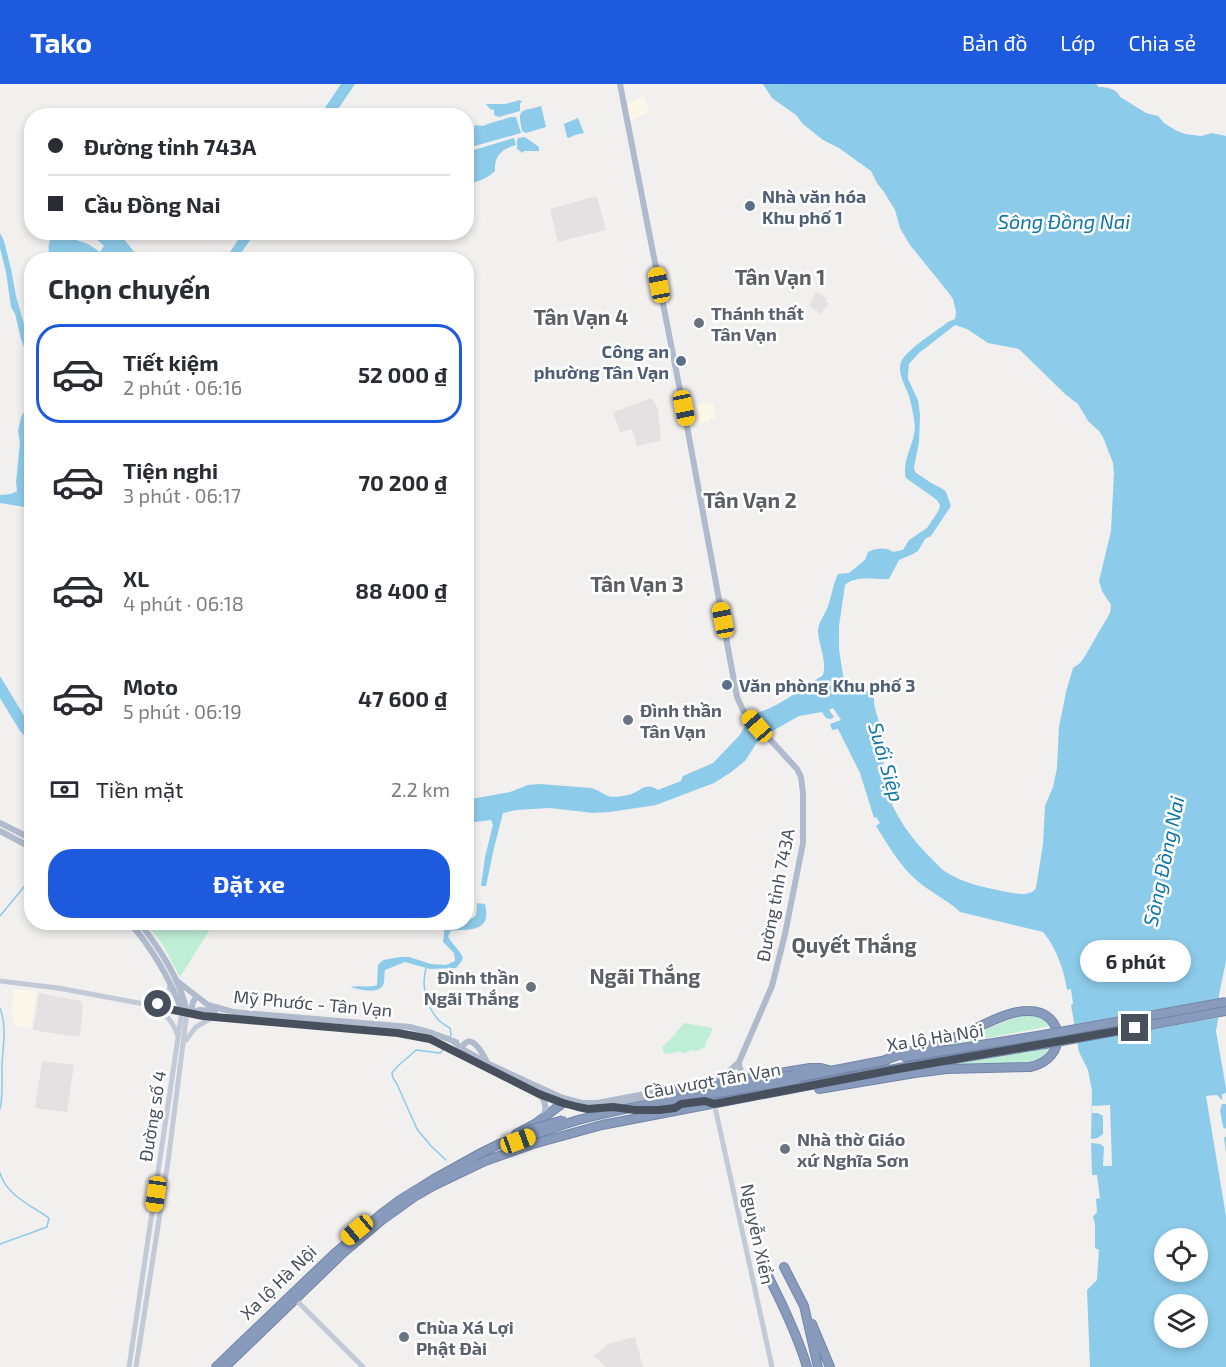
<!DOCTYPE html>
<html lang="vi">
<meta charset="utf-8">
<style>
:root{--surface:#fff;--page:#f2f2f3;--text:#2b2b33;--muted:#7c7c81;--line:#e1e1e2;--accent:#1d5ade}
body{margin:0;font-family:"Exo 2",sans-serif;background:var(--page);color:var(--text);height:100vh;display:flex;flex-direction:column;font-size:22px;white-space:nowrap}
*{box-sizing:border-box;margin:0}
p{font-size:20px;color:var(--muted)}
.icon{flex:none;width:33px;height:33px;fill:none;stroke:currentColor;stroke-width:2;stroke-linecap:round;stroke-linejoin:round}
.map{position:relative;flex:1;overflow:hidden}
.panel{position:absolute;left:24px;top:168px;width:450px;height:678px;display:flex;flex-direction:column;background:var(--surface);border-radius:24px;box-shadow:0 3px 9px #0003}
.panel>*{flex:none}
.guide{position:absolute;left:24px;top:24px;width:450px;height:132px;border-radius:24px;box-shadow:0 3px 9px #0003;display:grid;align-content:center;height:132px;padding:0 24px;background:var(--surface)}
.fabs{position:absolute;left:1154px;top:1144px;display:grid;gap:12px}
.fabs a{display:grid;place-items:center;width:54px;height:54px;border-radius:50%;background:var(--surface);box-shadow:0 3px 9px #0003;font-size:30px}
.end{position:absolute;width:27px;height:27px;margin:-14px;border:8px solid #47505c;background:#fff;box-shadow:0 0 0 3px #fff}
.from{border-radius:50%}
.bubble{position:absolute;height:42px;border-radius:21px;background:var(--surface);box-shadow:0 3px 9px #0003;font-size:20px;font-weight:700;line-height:42px;text-align:center}
.car{position:absolute;width:18px;height:36px;margin:-18px -9px;border-radius:8px;box-shadow:0 0 4px 2px #0007;background:linear-gradient(#f5c518 24%,#345 0 40%,#f5c518 0 76%,#345 0 86%,#f5c518 0)}
.guide b{display:flex;align-items:center;gap:21px;height:57px;font-size:22px}
.guide b+b{border-top:2px solid var(--line)}
.guide i{width:15px;height:15px;background:var(--text)}
ul{padding:0;list-style:none}
li{display:flex;align-items:center;gap:18px;height:99px;margin:0 12px 9px;padding:0 12px;border:3px solid transparent;border-radius:24px}
li div{flex:1}
li b{display:block;font-size:22px}
li em{font-style:normal;font-weight:700}
li.active{border-color:var(--accent)}
li>.icon{width:54px;height:54px;stroke-width:1.5}
h2{padding:0 24px;font-size:27px;line-height:72px}
.pay{display:flex;align-items:center;gap:15px;height:66px;padding:0 24px;font-size:22px}
.pay p{margin-inline-start:auto}
.button{display:flex;gap:12px;margin-top:auto;padding:12px 24px}
.button a{flex:1;height:69px;border-radius:24px;background:var(--accent);color:#fff;font-size:24px;font-weight:700;line-height:69px;text-align:center}
header{display:flex;align-items:center;gap:36px;box-sizing:border-box;height:84px;padding:0 30px;background:var(--accent);color:#fff}
header strong{font-size:28px}
nav{display:flex;gap:33px;margin-inline-start:auto;font-size:21px}
.map>svg:first-child{display:block}
</style>
<header>
<strong>Tako</strong>
<nav><a>Bản đồ</a><a>Lớp</a><a>Chia sẻ</a></nav>
</header>
<div class="map">
<svg width="1226" height="1283" viewBox="0 0 1226 1283">
<rect width="100%" height="100%" fill="#f2efef"/>
<path fill="#fcf8e9" d="M644 12 649 28 629 37 626 21Z
M690 317 691 323 713 318 716 334 709 335V337L695 340 688 339 684 318Z
M14 905 37 907 31 944 14 941 12 926Z"/>
<path fill="#e3e1e1" d="M597 112 606 146 558 158 550 125Z
M816 208 827 214 825 217 829 219 821 230 809 222Z
M652 314 658 325 661 357 637 362 632 345 620 348 613 328Z
M39 909 81 917 83 922 80 951 77 953 33 946Z
M42 977 74 981 67 1028 35 1024Z
M635 1253 643 1283H606L594 1272 608 1260Z"/>
<path fill="#bfeed7" d="M146 839H214L180 893 163 861Z
M1027 931C1037 932 1043 934 1050 942L941 963C970 955 997 937 1027 931Z
M684 939 708 943 713 945 706 958V962L698 967 692 966 682 970 680 967 670 970 664 969 662 963 668 958Z
M1050 964 1040 975 1029 979 946 981Z"/>
<path fill="#8dcbea" fill-rule="evenodd" d="M341 0H355L334 31H320Z
M763 0H1096L1099 3C1107 3 1117 5 1120 13L1146 29 1158 32 1164 39 1177 47 1185 50 1201 52 1212 49 1226 52V877L1219 911V930L1216 947 1226 1004V1283H1090L1087 1206 1097 1196 1099 1166 1095 1164V1140L1093 1133 1097 1128 1096 1115 1100 1114 1097 1091H1092L1091 1055 1092 1007 1088 986 1079 968 1071 921 1073 920 1071 905 1067 906C1064 886 1056 863 1043 848L960 828C947 815 927 807 913 793 898 779 887 759 876 742L880 739 876 733 874 734 860 689 838 645 832 646 830 640 841 636 833 624 829 626 834 633 831 635 826 634 822 628 799 632 769 649 761 652 745 677 730 689 714 699 656 721 610 728 593 729 550 724 516 726 503 729 494 764 486 802H481L485 773 493 741 491 736 467 739 466 716 510 708 528 701 540 700 591 704C598 706 602 709 608 712 614 714 622 712 628 711 641 708 645 697 658 706L681 697 683 692 713 679 739 652 753 629C772 628 806 602 823 591 827 577 819 562 818 548 818 537 825 532 828 522 832 511 833 500 838 490L849 489 865 476 868 468C876 464 886 463 893 468L903 466 909 456 927 444 939 426 940 421 937 416 906 394C901 379 914 360 915 344 915 338 911 318 909 312 905 300 894 285 904 273 913 262 936 247 948 238L955 235 956 228 953 215 948 208 910 161 900 144 895 126 884 108 877 99 871 87 839 64 823 56 803 40 796 31 772 14ZM955 241 967 245 988 259 1019 265 1065 310 1078 320 1088 337 1099 347 1103 353 1113 379 1114 388 1111 447 1099 497 1102 507 1111 521 1110 529 1085 572 1080 579 1073 584 1066 608 1059 643 1057 684 1053 703 1045 722 1043 760 1036 804C1030 814 1013 809 1002 807 984 803 962 799 946 788 941 785 937 780 933 776 909 753 888 723 883 690 882 680 886 669 885 658 883 644 873 627 874 614 867 605 855 597 844 598L839 565V542L845 501C856 491 875 496 889 495L899 476 913 470 918 467 925 455 931 452 951 422 946 408 943 405 931 399 915 388 914 383 919 358 920 331 918 316 908 295V290L909 280 919 269ZM1164 1155H1197V1188H1164ZM1164 1221H1197V1254H1164Z
M520 16 522 18 520 19V27L499 33 494 31V26L490 25 486 20H505Z
M541 22 546 43 526 49 522 47C517 23 521 28 541 22Z
M510 33H516L521 49 471 63 468 62V56L475 41 483 42C491 38 501 37 510 33Z
M578 34 584 49 575 51 569 54 567 53 564 40Z
M525 53 539 63V67H524L523 69 517 65V56L518 54Z
M514 54 516 61C502 65 494 72 495 87 487 95 477 98 467 100V68Z
M0 149 4 157 11 185 16 212 27 251 31 258V282L21 255 15 230 11 223 6 188 0 164Z
M55 149 88 160 100 168 104 162 90 149H119L140 175H50C48 165 47 157 55 149Z
M243 149H255L237 175H225Z
M31 305V367L27 392 29 405 31 409V424L0 419V411L11 410 17 407 16 398 20 359 18 347 21 333 28 322Z
M0 592 31 643V659L20 647 0 614Z
M477 819 485 820C492 850 469 844 451 847L448 852C451 860 459 864 463 874L461 878 456 884 430 885 405 878 385 886C384 890 385 897 383 901 378 911 358 905 350 903 359 901 370 904 377 901L378 881 383 876 400 873H409L431 880 446 881 455 877 454 869 443 858 445 841 448 839 466 838 467 835 473 834 476 831Z"/>
<path fill="#f2efef" d="M1222 914V933L1075 959 1071 941Z
M1226 1009V1020H1222L1220 1026 1223 1043 1226 1045V1052L1224 1054 1226 1068V1132L1206 1012 1217 1011 1222 1016V1010Z
M1110 1021 1112 1082H1103L1104 1063 1100 1060 1091 1059V1055L1098 1054 1103 1050V1032L1098 1029H1092V1022Z"/>
<g fill="none" stroke-linecap="round" stroke-linejoin="round">
<path stroke="#8dcbea" stroke-width="1.5" d="M0 832 28 798 32 783
M426 884C420 906 429 934 450 944L451 951 450 953
M0 924C7 943 3 962 2 981 2 994 3 1013 0 1025
M443 966 440 969 416 966C408 974 398 980 392 989L393 994 397 1000 417 1045 431 1062 446 1076
M0 1089C6 1111 32 1122 49 1134L47 1143 0 1160"/>
<g stroke="#7386a9" stroke-width="10">
<path id="highway" d="M905 973 1043 951
M794 994 887 976
M675 1005 686 1004 810 984H821L832 987
M819 1005 915 989 947 985 1030 983C1069 975 1065 927 1029 927 1007 926 977 945 956 953 932 962 908 967 885 976
M516 1050 535 1040 563 1019
M784 1183 804 1222 818 1283
M767 1190C783 1221 797 1250 807 1283
M812 1240 830 1283
M216 1283 334 1170 380 1131 400 1116 434 1095 481 1069 499 1060 529 1050
M225 1283 343 1169 382 1136 414 1113 433 1102 485 1077 533 1060 602 1041 905 983 1045 960"/>
</g>
<path stroke="#c2cad7" stroke-width="5" d="M0 897 58 904 182 927 129 1283
M156 921C165 917 169 911 170 901
M158 924C168 932 174 940 178 952
M186 956 196 943 213 933
M715 1023 772 1283
M297 1217 363 1283
M136 1283 168 1078 187 928"/>
<path stroke="#afbbcd" stroke-width="6" d="M620 0 686 337 737 613 743 626 797 685 801 693 803 709V759L785 850 772 902 739 978 723 993 710 997
M0 739 32 755
M0 747 32 764
M129 838C152 864 170 895 182 927L203 932 398 949 430 955 539 1010 563 1019 578 1023 588 1025 596 1024 645 1015 659 1021 665 1022 705 1016 714 1020
M139 838C160 865 180 895 187 928
M177 897 208 921 233 928 410 943 432 949 456 958
M191 928 193 918 196 913
M193 928 200 926 215 927
M453 957 461 964 487 979 532 1000 563 1014 582 1019H597L677 1004
M461 965C470 946 482 968 487 978
M739 978C739 988 744 991 752 994
M540 1010C546 1019 547 1024 543 1034
M633 1026 667 1025"/>
<use href="#highway" stroke="#889bbd" stroke-width="8"/>
<g stroke="#7386a9" stroke-width="10" stroke-linecap="butt">
<path id="highway-bridge" d="M1043 951 1226 918
M1045 960 1226 927
M728 1003 794 991
M529 1046 563 1036
M529 1052C545 1047 561 1041 578 1036 649 1017 724 1009 796 996"/>
</g>
<use href="#highway-bridge" stroke="#889bbd" stroke-width="8"/>
</g>
<g fill="none" stroke-linecap="round" stroke-linejoin="round">
<path stroke="#47505c" stroke-width="8" d="M158 920 154 922 203 932 398 949 430 955 539 1010 563 1019 578 1023 588 1025 613 1023 635 1026H659L675 1024 681 1020 705 1017 714 1020 898 985 1135 944"/>
</g>
<g fill="#5c6f8a" stroke="#fff" stroke-width="2">
<circle cx="750" cy="122" r="6"/>
<circle cx="681" cy="277" r="6"/>
<circle cx="727" cy="601" r="6"/>
</g>
<g fill="#6b7280" stroke="#fff" stroke-width="2">
<circle cx="699" cy="239" r="6"/>
<circle cx="628" cy="636" r="6"/>
<circle cx="531" cy="903" r="6"/>
<circle cx="785" cy="1065" r="6"/>
<circle cx="404" cy="1253" r="6"/>
</g>
<g text-anchor="middle" dominant-baseline="central" stroke-width="5" stroke-linejoin="round" paint-order="stroke">
<g font-size="18" font-weight="bold" fill="#4e5e75" stroke="#fff" text-anchor="start">
<text x="762" y="112">Nhà văn hóa<tspan x="762" dy="21">Khu phố 1</tspan></text>
<text x="669" y="267" text-anchor="end">Công an<tspan x="669" dy="21">phường Tân Vạn</tspan></text>
<text x="739" y="601">Văn phòng Khu phố 3</text>
</g>
<g font-size="18" font-weight="bold" fill="#5b616d" stroke="#fff" text-anchor="start">
<text x="711" y="229">Thánh thất<tspan x="711" dy="21">Tân Vạn</tspan></text>
<text x="640" y="626">Đình thần<tspan x="640" dy="21">Tân Vạn</tspan></text>
<text x="519" y="893" text-anchor="end">Đình thần<tspan x="519" dy="21">Ngãi Thắng</tspan></text>
<text x="797" y="1055">Nhà thờ Giáo<tspan x="797" dy="21">xứ Nghĩa Sơn</tspan></text>
<text x="416" y="1243">Chùa Xá Lợi<tspan x="416" dy="21">Phật Đài</tspan></text>
</g>
<g font-size="18" fill="#47505c" stroke="#fff">
<text transform="translate(775 811) rotate(-79)">Đường tỉnh 743A</text>
<text transform="translate(313 919) rotate(5)">Mỹ Phước - Tân Vạn</text>
<text transform="translate(935 953) rotate(-9)">Xa lộ Hà Nội</text>
<text transform="translate(712 996) rotate(-10)">Cầu vượt Tân Vạn</text>
<text transform="translate(152 1032) rotate(-81)">Đường số 4</text>
<text transform="translate(758 1150) rotate(78)">Nguyễn Xiển</text>
<text transform="translate(278 1198) rotate(-44)">Xa lộ Hà Nội</text>
</g>
<g font-size="20" font-style="italic" fill="#0f75a7" stroke="#fff">
<text x="1064" y="137">Sông Đồng Nai</text>
<text transform="translate(887 678) rotate(74)">Suối Siệp</text>
<text transform="translate(1163 777) rotate(-78)">Sông Đồng Nai</text>
</g>
<g font-size="21" font-weight="bold" fill="#5c5e64" stroke="#fff">
<text x="780" y="192">Tân Vạn 1</text>
<text x="581" y="232">Tân Vạn 4</text>
<text x="750" y="415">Tân Vạn 2</text>
<text x="637" y="499">Tân Vạn 3</text>
<text x="854" y="860">Quyết Thắng</text>
<text x="645" y="891">Ngãi Thắng</text>
</g>
</g>
</svg>
<div class="fabs">
<a><svg class="icon" aria-label="locate" viewBox="0 0 24 24"><circle cx="12" cy="12" r="6"/><path d="M12 2v4M12 18v4M2 12h4M18 12h4"/></svg></a>
<a><svg class="icon" aria-label="layers" viewBox="0 0 24 24"><path d="M12 4l9 5-9 5-9-5zM3 14l9 5 9-5"/></svg></a>
</div>
<i class="end from" style="left:158px;top:920px"></i>
<i class="end" style="left:1135px;top:944px"></i>
<div class="bubble" style="left:1080px;top:856px;width:111px">6 phút</div>
<i class="car" style="left:659px;top:201px;rotate:349deg"></i>
<i class="car" style="left:684px;top:324px;rotate:168deg"></i>
<i class="car" style="left:723px;top:536px;rotate:349deg"></i>
<i class="car" style="left:757px;top:642px;rotate:319deg"></i>
<i class="car" style="left:518px;top:1057px;rotate:70deg"></i>
<i class="car" style="left:156px;top:1110px;rotate:188deg"></i>
<i class="car" style="left:357px;top:1146px;rotate:230deg"></i>
<div class="guide">
<b><i class="from"></i>Đường tỉnh 743A</b>
<b><i></i>Cầu Đồng Nai</b>
</div>
<section class="panel">
<h2>Chọn chuyến</h2>
<ul>
<li class="active"><svg class="icon" aria-label="car" viewBox="0 0 24 24"><path d="M5 17H2v-5l4-1 3-4h7l3 4 3 1v5h-3M9 17h6M6 11h13"/><circle cx="7" cy="17" r="2"/><circle cx="17" cy="17" r="2"/></svg><div><b>Tiết kiệm</b><p>2 phút · 06:16</p></div><em>52 000 ₫</em></li>
<li><svg class="icon" aria-label="car" viewBox="0 0 24 24"><path d="M5 17H2v-5l4-1 3-4h7l3 4 3 1v5h-3M9 17h6M6 11h13"/><circle cx="7" cy="17" r="2"/><circle cx="17" cy="17" r="2"/></svg><div><b>Tiện nghi</b><p>3 phút · 06:17</p></div><em>70 200 ₫</em></li>
<li><svg class="icon" aria-label="car" viewBox="0 0 24 24"><path d="M5 17H2v-5l4-1 3-4h7l3 4 3 1v5h-3M9 17h6M6 11h13"/><circle cx="7" cy="17" r="2"/><circle cx="17" cy="17" r="2"/></svg><div><b>XL</b><p>4 phút · 06:18</p></div><em>88 400 ₫</em></li>
<li><svg class="icon" aria-label="car" viewBox="0 0 24 24"><path d="M5 17H2v-5l4-1 3-4h7l3 4 3 1v5h-3M9 17h6M6 11h13"/><circle cx="7" cy="17" r="2"/><circle cx="17" cy="17" r="2"/></svg><div><b>Moto</b><p>5 phút · 06:19</p></div><em>47 600 ₫</em></li>
</ul>
<div class="pay"><svg class="icon" aria-label="cash" viewBox="0 0 24 24"><path d="M3 7h18v10H3z"/><circle cx="12" cy="12" r="2"/></svg>Tiền mặt<p>2.2 km</p></div>
<div class="button"><a>Đặt xe</a></div>
</section>
</div>
